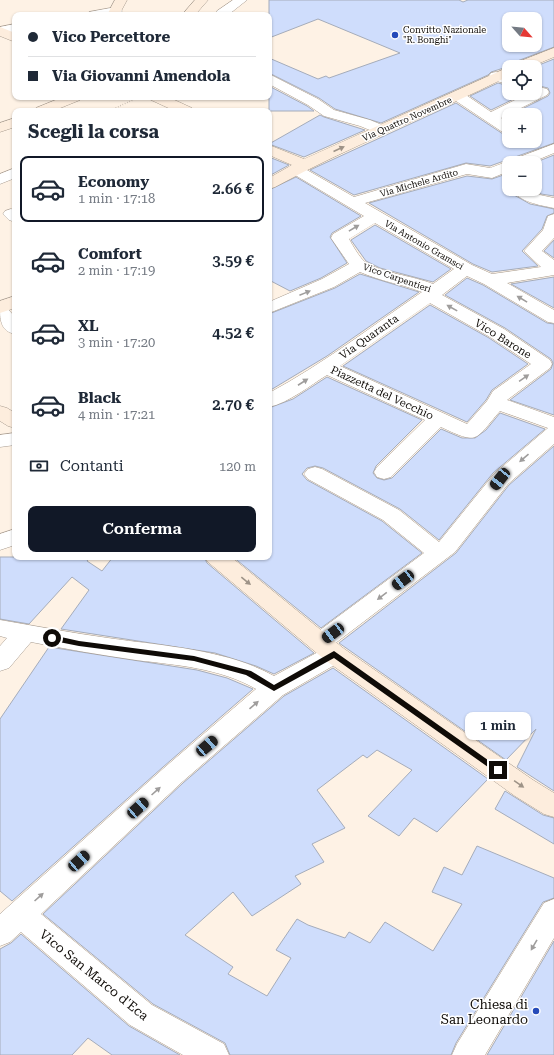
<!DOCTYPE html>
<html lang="it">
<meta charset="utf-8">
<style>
:root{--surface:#fff;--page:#f6f6f7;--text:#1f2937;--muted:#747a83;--line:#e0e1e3;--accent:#111827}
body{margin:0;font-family:"Roboto Serif",serif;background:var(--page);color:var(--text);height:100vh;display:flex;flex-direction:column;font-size:15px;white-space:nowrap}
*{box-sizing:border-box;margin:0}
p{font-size:13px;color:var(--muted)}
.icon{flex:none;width:22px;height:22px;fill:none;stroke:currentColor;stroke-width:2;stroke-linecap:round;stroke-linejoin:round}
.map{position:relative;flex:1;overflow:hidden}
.sheet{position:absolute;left:12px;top:108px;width:260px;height:452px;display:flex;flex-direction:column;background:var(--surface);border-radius:8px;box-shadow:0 1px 3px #0004}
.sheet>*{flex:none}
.guide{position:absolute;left:12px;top:12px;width:260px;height:88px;border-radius:8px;box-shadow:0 1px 3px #0004;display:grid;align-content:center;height:88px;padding:0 16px;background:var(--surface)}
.needle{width:26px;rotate:117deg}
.buttons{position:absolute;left:502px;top:12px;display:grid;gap:8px}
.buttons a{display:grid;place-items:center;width:40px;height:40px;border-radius:8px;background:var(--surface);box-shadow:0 1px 3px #0004;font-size:20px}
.end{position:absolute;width:18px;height:18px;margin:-9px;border:5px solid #0f0b07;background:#fff;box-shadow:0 0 0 2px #fff}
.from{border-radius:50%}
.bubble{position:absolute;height:28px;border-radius:8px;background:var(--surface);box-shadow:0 1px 3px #0004;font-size:13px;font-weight:600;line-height:28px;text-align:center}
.car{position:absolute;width:12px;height:24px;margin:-12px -6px;border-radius:5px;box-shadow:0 0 3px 1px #0007;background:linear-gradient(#222 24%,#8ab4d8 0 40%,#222 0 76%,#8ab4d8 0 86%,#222 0)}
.guide b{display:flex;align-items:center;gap:14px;height:38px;font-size:15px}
.guide b+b{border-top:1px solid var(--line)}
.guide i{width:10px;height:10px;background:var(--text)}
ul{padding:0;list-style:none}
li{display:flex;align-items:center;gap:12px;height:66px;margin:0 8px 6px;padding:0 8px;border:2px solid transparent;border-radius:8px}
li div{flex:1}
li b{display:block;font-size:15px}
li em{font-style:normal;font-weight:600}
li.current{border-color:var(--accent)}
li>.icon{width:36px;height:36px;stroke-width:1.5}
h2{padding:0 16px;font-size:18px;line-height:48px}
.pay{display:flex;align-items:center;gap:10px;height:44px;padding:0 16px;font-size:15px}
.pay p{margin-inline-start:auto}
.primary-button{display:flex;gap:8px;margin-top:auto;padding:8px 16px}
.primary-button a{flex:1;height:46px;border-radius:8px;background:var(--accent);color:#fff;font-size:16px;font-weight:600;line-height:46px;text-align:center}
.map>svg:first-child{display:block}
</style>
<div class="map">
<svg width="554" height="1055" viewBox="0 0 554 1055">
<rect width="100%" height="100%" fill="#fef2e5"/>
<path fill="#cfddfc" stroke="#a5acba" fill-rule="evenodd" d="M269 0H459L463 2 468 0H554V47L512 63 510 66 491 72 488 75 381 123 335 109 319 98 269 73V58L318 79 326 76 329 78 400 53 318 19 269 38ZM509 19H535V45H509Z
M554 59V143L490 166 466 163 354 195 310 170 456 103 503 134 509 135V141H535V115H510L548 96 550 93 548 88 535 85 534 67Z
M498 83 509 86V93H526L491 110 470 96Z
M269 86 307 106 314 111H269Z
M320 115 324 117 365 130 304 157 269 144Z
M554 155V196L541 194 533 189H535L534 163Z
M269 157 289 165 269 176Z
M509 173V189L514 195 530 204 554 209V213L547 216 542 229 522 251 538 266 492 272 473 264 369 203 467 176 492 179Z
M296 177 361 216 332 233 330 237 347 263 321 278 290 291 269 280V190Z
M375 225 451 269 433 282 380 268 366 261 351 240Z
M554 240V258L544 251Z
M360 274 419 292 327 356 269 391V314L335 288Z
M554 277V308L511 284Z
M467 278 483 285 547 323 554 324V415L510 400 551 369 553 363 551 359 505 328 445 295Z
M430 305 489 338 528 364 492 390 486 400 467 422 343 366Z
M327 377 422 420 376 466 373 473 377 478 384 480 392 478 441 429 462 438H475L486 430 500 413 545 429 493 473 439 540 400 509 323 468 315 466 307 468 302 474 307 480 382 521 422 553 321 628 233 557H269V408L293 399Z
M554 446V791L517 767 536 729 506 760 339 643 456 553 509 485Z
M0 557H90L87 561 102 571 113 557H204L207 563 314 653 274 674 256 666 215 653 61 629 89 590 72 577 29 624 0 619Z
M49 647 197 670 227 678 253 689 163 767 12 901 0 891V719Z
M333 668 488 779 437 832 414 818 399 836 368 816 412 770 377 750 367 758 363 755 317 790 345 828 312 844 324 862 295 876 301 884 252 916 233 892 185 935 233 967 228 974 267 996 291 958 276 950 297 919 308 925 345 938 349 932 370 943 385 922 433 951 462 904 432 892 444 867 462 875 477 846 554 878V898L543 902 456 1043 451 1055H230L225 1043 153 1004 43 914 183 783 284 696Z
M505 791 543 815 554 818V844L495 809Z
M21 934 129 1026 180 1055H112L88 1038 72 1055H0V949L11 943Z
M554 941V1055H487Z"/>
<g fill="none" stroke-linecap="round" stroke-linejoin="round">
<g stroke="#a79b8f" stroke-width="1">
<path id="street" d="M233 0H247L228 15H215L217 11Z
M116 7 120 8 122 11 120 14 87 15 89 12Z
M15 24V32L0 35V27Z
M496 72 509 76V85L491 79 489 76 491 73Z
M269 74 318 99 334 110 370 120 387 127 389 130 387 133 382 134 377 133 360 126 324 116 308 105 269 84Z
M535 86 547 89 549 92 547 95 501 118 509 123V134L504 133 453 99 451 96 453 93 458 92 463 93 491 112 529 93H535Z
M554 144V153L530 163H509V171L492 178 467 174 365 203 472 265 492 274 541 267 524 251 543 230 548 216 554 214V238L542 251 554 260V275L507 283 554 310V323L548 322 484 284 467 276 442 295 504 329 550 360 552 364 550 368 507 400 554 417V444L508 484 455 552 333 645 343 648 346 654 343 660 283 695 182 782 41 914 152 1005 224 1044 229 1055H183L130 1025 21 932 10 942 0 946V914L164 768 256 689C220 668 176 665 136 660 101 655 66 649 31 642L9 668 0 671V646L7 638 0 636V620C36 626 72 633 108 638 162 646 226 649 274 676L320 651 312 648 309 642 312 636 424 553 383 520 308 479 304 474 308 469 315 467 322 469 399 510 439 542 494 474 548 428 500 411C474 441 479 445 441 427L391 477 384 479 377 477 374 472 377 467 425 420 327 375C309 386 290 402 269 407V393C323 364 372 326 422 292 402 284 380 281 360 272L334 287 269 313V302L322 279 349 264 331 238 333 234 364 216 290 172 287 169 290 166 295 164 300 166 354 197 466 164 490 168ZM375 223 454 269 433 284C414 276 381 273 365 262 359 257 353 246 349 239ZM430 303 490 337 531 364 493 391 487 401 467 424 340 366Z
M15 168V178L0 184V174Z
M511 189H530L540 195 554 198V208C539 205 520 202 511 189Z
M11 209 15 210V222L9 220 3 214 5 211Z
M0 306 6 307 15 317V334C0 331 0 319 0 306Z
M15 433V445L0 447V435Z
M15 529V545L0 550V534Z
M554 899V938L485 1055H452L457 1044 544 903Z"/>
</g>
<g stroke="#a79b8f" stroke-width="1">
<path id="secondary" d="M115 0H127L119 15H107Z
M195 0H208L195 15H182Z
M0 27 15 33V42L0 36Z
M554 48V57L530 67H511L513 64Z
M509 67V76C431 115 350 146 275 187L269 189V178L292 165 269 155V145L304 159Z
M63 97H82L80 100 53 111H34L36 108Z
M149 97H168L192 108 194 111H175L151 100Z
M15 118V127L0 132V123Z
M15 296V308L0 313V301Z
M0 406 7 408 15 413V428L8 426 0 421Z
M205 557H231L343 648 533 780 554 793V817L544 814 515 796 325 660 208 562Z"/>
</g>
<path stroke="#aca299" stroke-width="1.5" stroke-dasharray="0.5 2" stroke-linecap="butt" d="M109 111 137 98"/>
<use href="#street" fill="#fff" fill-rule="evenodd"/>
<use href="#secondary" fill="#fdeddd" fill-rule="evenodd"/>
</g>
<defs><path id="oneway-solid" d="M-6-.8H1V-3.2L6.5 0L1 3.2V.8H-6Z"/></defs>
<g fill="#9e9387">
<use href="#oneway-solid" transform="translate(339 149) rotate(-24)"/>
<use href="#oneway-solid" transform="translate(246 581) rotate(39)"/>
<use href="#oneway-solid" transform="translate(519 784) rotate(35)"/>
</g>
<g fill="#9f9d9c">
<use href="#oneway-solid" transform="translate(354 228) rotate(-31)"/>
<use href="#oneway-solid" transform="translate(305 293) rotate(-22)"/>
<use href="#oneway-solid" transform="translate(522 299) rotate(-149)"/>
<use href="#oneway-solid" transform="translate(452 308) rotate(-151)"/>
<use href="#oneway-solid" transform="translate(524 378) rotate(-35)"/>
<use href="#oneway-solid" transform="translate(303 382) rotate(-33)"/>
<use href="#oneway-solid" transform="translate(524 458) rotate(139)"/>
<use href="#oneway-solid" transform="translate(382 596) rotate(143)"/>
<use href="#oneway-solid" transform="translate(254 705) rotate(-41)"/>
<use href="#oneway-solid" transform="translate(156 791) rotate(-42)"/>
<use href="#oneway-solid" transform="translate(39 897) rotate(-42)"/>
<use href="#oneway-solid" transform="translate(534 945) rotate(120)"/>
</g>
<path fill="#0f0b07" d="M52 635 79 641 194 656 251 671 274 685 334 651 502 770 498 773 495 772 334 658 274 691 246 675 194 661 79 646 49 640V636Z"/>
<g fill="#254ab9" stroke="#fff" stroke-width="1.5">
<circle cx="395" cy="35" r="4"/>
<circle cx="536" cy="1011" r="4"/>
</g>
<g text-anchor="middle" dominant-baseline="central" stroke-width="3" stroke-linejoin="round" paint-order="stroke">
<g font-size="9" fill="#0f0b07" stroke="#fff" text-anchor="start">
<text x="403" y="30">Convitto Nazionale<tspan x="403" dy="10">"R. Bonghi"</tspan></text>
</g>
<g font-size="9" fill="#0f0b07" stroke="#fff">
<text transform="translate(407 119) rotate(-24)">Via Quattro Novembre</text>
<text transform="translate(419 183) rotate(-16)">Via Michele Ardito</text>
<text transform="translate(424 245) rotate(30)">Via Antonio Gramsci</text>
<text transform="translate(397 278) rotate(19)">Vico Carpentieri</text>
</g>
<g font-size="11" fill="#0f0b07" stroke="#fff">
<text transform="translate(369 337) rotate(-35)">Via Quaranta</text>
<text transform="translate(503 339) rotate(32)">Vico Barone</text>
<text transform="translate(382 393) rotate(25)">Piazzetta del Vecchio</text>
</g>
<g font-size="13" fill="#0f0b07" stroke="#fff">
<text transform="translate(94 975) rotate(39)">Vico San Marco d'Eca</text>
</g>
<g font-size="13" fill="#0f0b07" stroke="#fff" text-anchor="end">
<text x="528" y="1004">Chiesa di<tspan x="528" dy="15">San Leonardo</tspan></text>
</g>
</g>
</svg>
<div class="buttons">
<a><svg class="needle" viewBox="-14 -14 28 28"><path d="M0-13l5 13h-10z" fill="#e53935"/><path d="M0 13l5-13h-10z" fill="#747a83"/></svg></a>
<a><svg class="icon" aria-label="locate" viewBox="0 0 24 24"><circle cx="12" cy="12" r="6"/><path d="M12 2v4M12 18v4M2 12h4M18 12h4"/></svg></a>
<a>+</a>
<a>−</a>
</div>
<i class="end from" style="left:52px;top:638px"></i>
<i class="end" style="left:498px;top:770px"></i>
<div class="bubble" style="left:465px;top:712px;width:66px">1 min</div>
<i class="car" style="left:500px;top:479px;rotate:218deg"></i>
<i class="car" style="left:403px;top:580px;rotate:233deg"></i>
<i class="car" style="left:333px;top:633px;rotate:233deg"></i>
<i class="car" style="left:207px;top:746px;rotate:49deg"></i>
<i class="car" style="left:138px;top:808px;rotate:48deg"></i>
<i class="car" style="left:79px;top:861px;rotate:48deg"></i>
<div class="guide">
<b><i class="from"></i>Vico Percettore</b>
<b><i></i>Via Giovanni Amendola</b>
</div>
<section class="sheet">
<h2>Scegli la corsa</h2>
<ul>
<li class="current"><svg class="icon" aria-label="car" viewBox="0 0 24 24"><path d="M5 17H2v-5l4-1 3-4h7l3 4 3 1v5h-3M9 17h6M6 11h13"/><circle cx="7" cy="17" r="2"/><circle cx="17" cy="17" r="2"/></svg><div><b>Economy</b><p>1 min · 17:18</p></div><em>2.66 €</em></li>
<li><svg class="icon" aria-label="car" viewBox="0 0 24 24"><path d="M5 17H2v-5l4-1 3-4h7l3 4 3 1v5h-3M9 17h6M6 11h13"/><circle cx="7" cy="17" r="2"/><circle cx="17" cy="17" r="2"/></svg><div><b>Comfort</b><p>2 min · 17:19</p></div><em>3.59 €</em></li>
<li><svg class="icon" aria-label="car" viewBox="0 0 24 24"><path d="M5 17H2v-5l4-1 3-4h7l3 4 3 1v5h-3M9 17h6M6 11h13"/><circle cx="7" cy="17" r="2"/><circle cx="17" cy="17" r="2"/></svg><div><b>XL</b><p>3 min · 17:20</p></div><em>4.52 €</em></li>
<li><svg class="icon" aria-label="car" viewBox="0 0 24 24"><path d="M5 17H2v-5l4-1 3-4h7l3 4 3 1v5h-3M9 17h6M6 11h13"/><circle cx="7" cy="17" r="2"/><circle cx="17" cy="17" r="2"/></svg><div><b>Black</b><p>4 min · 17:21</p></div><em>2.70 €</em></li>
</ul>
<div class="pay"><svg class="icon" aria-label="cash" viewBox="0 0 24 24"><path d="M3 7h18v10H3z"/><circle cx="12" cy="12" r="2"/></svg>Contanti<p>120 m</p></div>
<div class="primary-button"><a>Conferma</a></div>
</section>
</div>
